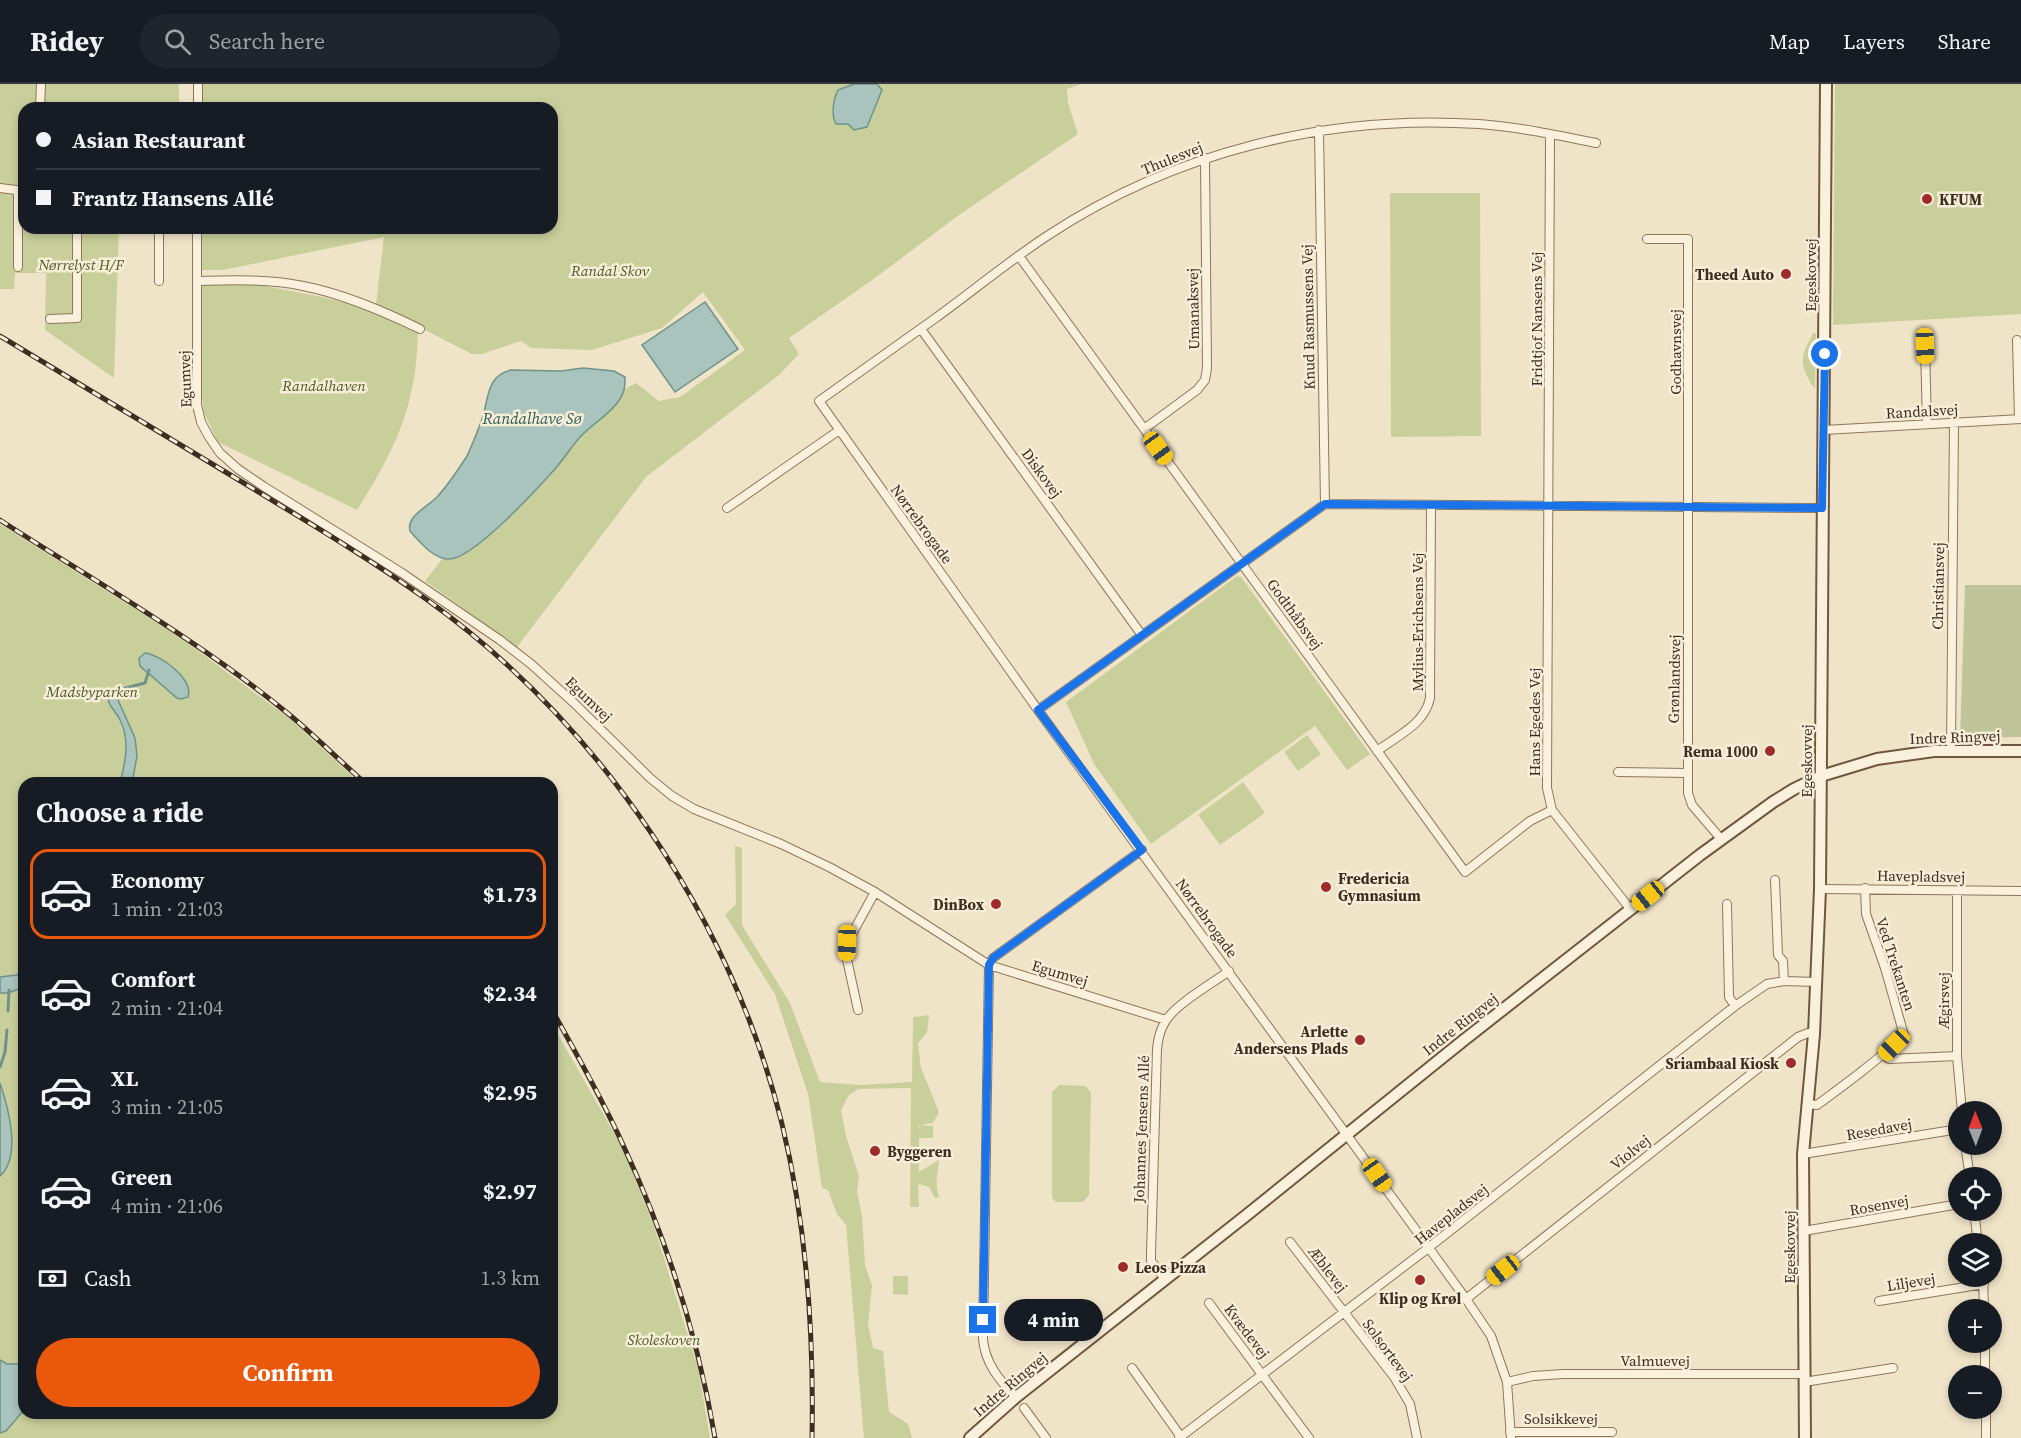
<!DOCTYPE html>
<meta charset="utf-8">
<style>
:root{--surface:#171b24;--page:#20242c;--text:#f1f3f6;--muted:#9ea1a6;--line:#363941;--accent:#ea580c}
body{margin:0;font-family:"Source Serif 4",serif;background:var(--page);color:var(--text);height:100vh;display:flex;flex-direction:column;font-size:22px;white-space:nowrap}
*{box-sizing:border-box;margin:0}
p{font-size:20px;color:var(--muted)}
.icon{flex:none;width:33px;height:33px;fill:none;stroke:currentColor;stroke-width:2;stroke-linecap:round;stroke-linejoin:round}
.map{position:relative;flex:1;overflow:hidden}
.sheet{position:absolute;left:18px;top:693px;width:540px;height:642px;display:flex;flex-direction:column;background:var(--surface);border-radius:18px;box-shadow:0 3px 9px #0003}
.sheet>*{flex:none}
.top-card{position:absolute;left:18px;top:18px;width:540px;height:132px;border-radius:18px;box-shadow:0 3px 9px #0003;display:grid;align-content:center;height:132px;padding:0 18px;background:var(--surface)}
.needle{width:39px;rotate:359deg}
.tools{position:absolute;left:1948px;top:1017px;display:grid;gap:12px}
.tools a{display:grid;place-items:center;width:54px;height:54px;border-radius:50%;background:var(--surface);box-shadow:0 3px 9px #0003;font-size:30px}
.end{position:absolute;width:27px;height:27px;margin:-14px;border:8px solid #1a73e8;background:#fff;box-shadow:0 0 0 3px #fff}
.from{border-radius:50%}
.bubble{position:absolute;height:42px;border-radius:21px;background:var(--surface);box-shadow:0 3px 9px #0003;font-size:20px;font-weight:700;line-height:42px;text-align:center}
.car{position:absolute;width:18px;height:36px;margin:-18px -9px;border-radius:8px;box-shadow:0 0 4px 2px #0007;background:linear-gradient(#f5c518 24%,#345 0 40%,#f5c518 0 76%,#345 0 86%,#f5c518 0)}
.top-card b{display:flex;align-items:center;gap:21px;height:57px;font-size:22px}
.top-card b+b{border-top:2px solid var(--line)}
.top-card i{width:15px;height:15px;background:var(--text)}
ul{padding:0;list-style:none}
li{display:flex;align-items:center;gap:18px;height:90px;margin:0 12px 9px;padding:0 6px;border:3px solid transparent;border-radius:18px}
li div{flex:1}
li b{display:block;font-size:22px}
li em{font-style:normal;font-weight:700}
li.selected{border-color:var(--accent)}
li>.icon{width:54px;height:54px;stroke-width:1.5}
h2{padding:0 18px;font-size:27px;line-height:72px}
.pay{display:flex;align-items:center;gap:15px;height:66px;padding:0 18px;font-size:22px}
.pay p{margin-inline-start:auto}
.button{display:flex;gap:12px;margin-top:auto;padding:12px 18px}
.button a{flex:1;height:69px;border-radius:36px;background:var(--accent);color:#fff;font-size:24px;font-weight:700;line-height:69px;text-align:center}
header{display:flex;align-items:center;gap:36px;box-sizing:border-box;height:84px;padding:0 30px;background:var(--surface);border-bottom:2px solid var(--line)}
header strong{font-size:28px}
nav{display:flex;gap:33px;margin-inline-start:auto;font-size:21px}
.search{width:420px;height:54px;background:var(--page);display:flex;align-items:center;gap:15px;box-sizing:border-box;padding:0 21px;border-radius:33px;color:var(--muted);font-size:22px}
.map>svg:first-child{display:block}
</style>
<header>
<strong>Ridey</strong>
<div class="search"><svg class="icon" aria-label="search" viewBox="0 0 24 24"><circle cx="10" cy="10" r="6"/><path d="M15 15l6 6"/></svg>Search here</div>
<nav><a>Map</a><a>Layers</a><a>Share</a></nav>
</header>
<div class="map">
<svg width="2021" height="1354" viewBox="0 0 2021 1354">
<rect width="100%" height="100%" fill="#f0e4c8"/>
<path fill="#c9cf9b" d="M0 0H179V24H24V144H119L114 294 45 246 46 189H15L14 205H0Z
M203 0H1081L1067 5 1068 19 1078 50 959 131 875 194 789 254 799 270 779 291 646 393 517 563 425 497 443 474 449 476 459 473 497 445 555 385 581 352 619 317 625 305 636 299 659 317 680 313 745 266 703 208 662 244 592 266 531 264 521 257 482 270H472L376 221 384 153 223 186H202V144H552V24H202Z
M1835 0H2021V230L1833 241Z
M1390 109H1480L1481 352 1391 353Z
M246 198C284 207 323 211 359 223 380 230 399 240 418 250 416 323 395 366 357 426L218 358 204 329 201 305V201Z
M1814 248 1816 250 1815 304H1814C1798 279 1800 273 1814 248Z
M0 440 175 550 289 634 360 699H24V1329H552V940L622 1063 653 1139 698 1284 710 1354H0Z
M1237 492 1241 493 1370 670 1347 686 1315 642 1151 760 1094 680 1066 618Z
M1307 651 1321 670 1298 687 1284 668Z
M1243 698 1265 729 1220 761 1198 731Z
M735 762 742 764V841L790 919 820 998 861 1001 912 998 913 933 929 931 927 949 918 959 921 984 939 1028 933 1039 919 1041V1046L920 1041 933 1042V1054H919V1088L939 1076C938 1089 934 1100 939 1113L935 1114 929 1103 918 1100 919 1123H910L911 1004 858 1005 849 1011 841 1026 846 1052 859 1092 857 1107 862 1132 865 1181 872 1201 868 1240 873 1264 883 1267 889 1328 908 1340 912 1354H864L846 1141 837 1130 828 1106 822 1104 808 1010 775 910 725 831 736 820Z
M1059 1001 1086 1002 1091 1009 1089 1111 1083 1118H1056L1052 1114V1008Z
M893 1192H908V1211L893 1210Z"/>
<path fill="#bfc49a" d="M1965 501H2021V653L1960 654Z"/>
<path fill="#a9c4bc" stroke="#6f938a" stroke-width="1.5" d="M854 0H877L882 6 867 43 854 46 848 40H836C831 31 833 16 838 6Z
M705 218 738 265 675 308 642 261Z
M583 284 614 287 625 293C625 302 625 307 620 315 611 330 592 340 580 353 571 363 564 375 554 386 537 405 474 474 450 475 434 476 420 458 410 447 409 443 410 438 413 434 419 426 430 420 437 413 449 400 458 386 467 372 472 361 477 349 481 338 489 317 485 292 511 286L561 287Z
M145 569C161 571 194 595 188 613L181 615 177 614 140 582 139 574Z
M114 607 135 654 137 672 132 699H120C125 680 130 657 121 638 116 626 106 622 108 608Z
M24 888V903L8 909H0V893L16 891Z
M0 999C8 1023 22 1072 0 1092Z
M0 1276 7 1280H24V1326L6 1347 0 1349Z"/>
<g fill="none" stroke-linecap="round" stroke-linejoin="round">
<path stroke="#6f938a" stroke-width="3" d="M114 609V607L145 599 149 586
M8 927 9 906
M0 983 5 968 7 946"/>
<g stroke="#8d765c" stroke-width="10">
<path id="street" d="M40 24 41 0
M198 24V0
M1319 46 1325 420
M1550 50 1547 704 1552 726 1631 826
M0 104 24 107
M18 106V183
M197 144V321L201 338 209 353 220 369 238 385 263 402 402 489 500 556 531 580 574 619 650 694 672 712 694 725 781 760 829 783 875 808 989 881 1166 936
M1647 155H1688V709L1692 721 1721 755
M1019 172 1465 788 1530 737 1552 726
M159 197V144
M197 197C233 196 268 195 303 202 344 210 383 227 420 245
M50 235 77 234V144
M921 245 1141 550
M2017 256 2019 335
M1925 262 1927 340
M1144 345 1197 306 1205 296 1207 284 1205 74
M1824 346 2021 335
M727 424 838 347
M1038 626 1325 420 1823 424
M1951 666 1954 339
M1377 667C1397 652 1425 640 1430 614L1431 421
M1618 688 1687 689
M1775 796 1778 871 1783 877 1784 897
M1820 805 2021 807
M1957 807V972L1962 1028
M1727 820 1729 913 1735 922
M858 926 846 871 847 859 875 808
M1884 971 1889 975 1957 972
M1808 1020 1817 1021C1847 999 1877 977 1904 951L1885 884 1866 830 1865 804
M1965 1060 1970 1094
M1803 1070 1959 1045
M1974 1126 1978 1160
M1804 1147 1959 1120
M1290 1158 1394 1293 1410 1320 1417 1354
M1983 1192 1984 1226
M1165 1195 1151 1177V1170L1157 965C1158 955 1160 946 1165 938 1174 921 1213 899 1229 887
M1466 1215 1798 953 1808 949 1814 950
M1879 1217 1984 1200
M1209 1219 1309 1354
M1985 1258V1292
M1132 1284 1181 1353
M1507 1298 1533 1292 1563 1290H1804
M1804 1298 1893 1284
M1016 1313C999 1296 985 1279 983 1255L989 881 993 874 1142 766
M1024 1324 1046 1354
M1986 1324V1354
M1510 1348H1612
M1179 1354 1423 1168 1735 922 1767 900 1784 897 1817 898
M1511 1354 1507 1298 1491 1252 1466 1215 1038 626 819 317C858 289 898 261 937 233 974 206 1009 177 1047 152 1174 68 1327 30 1479 40 1518 43 1557 51 1596 59"/>
</g>
<g stroke="#6f573f" stroke-width="14">
<path id="secondary" d="M970 1354 1016 1313 1248 1130 1464 956 1700 771 1773 718 1794 705 1821 692 1877 675 1934 667H2021
M1805 1354 1803 1070 1814 950 1820 805 1826 0"/>
</g>
<use href="#street" stroke="#faf1dc" stroke-width="8"/>
<use href="#secondary" stroke="#faf1dc" stroke-width="10"/>
<g stroke="#3d2e20" stroke-width="5">
<path id="rail" d="M0 252C84 303 168 353 252 404 311 440 370 475 426 515 598 638 731 834 782 1040 807 1143 814 1249 812 1354
M0 436C96 498 203 559 291 632 316 653 340 677 365 699
M552 926C577 971 603 1016 624 1063 667 1156 698 1253 715 1354"/>
</g>
<use href="#rail" stroke="#f7eed8" stroke-width="3" stroke-dasharray="9" stroke-linecap="butt"/>
</g>
<g fill="none" stroke-linecap="round" stroke-linejoin="round">
<path stroke="#1a73e8" stroke-width="8" d="M983 1236 989 881 993 874 1142 766 1038 626 1325 420 1822 424 1825 270"/>
</g>
<g fill="#9e2a2b" stroke="#f7eed8" stroke-width="2">
<circle cx="1927" cy="115" r="6"/>
<circle cx="1786" cy="190" r="6"/>
<circle cx="1770" cy="667" r="6"/>
<circle cx="1326" cy="803" r="6"/>
<circle cx="996" cy="820" r="6"/>
<circle cx="1360" cy="956" r="6"/>
<circle cx="1791" cy="979" r="6"/>
<circle cx="875" cy="1067" r="6"/>
<circle cx="1123" cy="1183" r="6"/>
<circle cx="1420" cy="1196" r="6"/>
</g>
<g text-anchor="middle" dominant-baseline="central" stroke-width="5" stroke-linejoin="round" paint-order="stroke">
<g font-size="15" fill="#3d2e20" stroke="#f7eed8">
<text transform="translate(1172 74) rotate(-22)">Thulesvej</text>
<text transform="translate(1810 191) rotate(-90)">Egeskovvej</text>
<text transform="translate(1193 225) rotate(-91)">Umanaksvej</text>
<text transform="translate(1308 233) rotate(-91)">Knud Rasmussens Vej</text>
<text transform="translate(1536 235) rotate(-90)">Fridtjof Nansens Vej</text>
<text transform="translate(1675 268) rotate(-90)">Godhavnsvej</text>
<text transform="translate(185 295) rotate(-92)">Egumvej</text>
<text transform="translate(1922 327) rotate(-3)">Randalsvej</text>
<text transform="translate(1042 389) rotate(54)">Diskovej</text>
<text transform="translate(922 440) rotate(54)">Nørrebrogade</text>
<text transform="translate(1938 502) rotate(-89)">Christiansvej</text>
<text transform="translate(1295 530) rotate(54)">Godthåbsvej</text>
<text transform="translate(1417 538) rotate(-90)">Mylius-Erichsens Vej</text>
<text transform="translate(1674 595) rotate(-89)">Grønlandsvej</text>
<text transform="translate(589 615) rotate(44)">Egumvej</text>
<text transform="translate(1534 638) rotate(-90)">Hans Egedes Vej</text>
<text transform="translate(1955 653) rotate(-2)">Indre Ringvej</text>
<text transform="translate(1806 677) rotate(-90)">Egeskovvej</text>
<text transform="translate(1921 792) rotate(1)">Havepladsvej</text>
<text transform="translate(1207 834) rotate(54)">Nørrebrogade</text>
<text transform="translate(1896 880) rotate(72)">Ved Trekanten</text>
<text transform="translate(1060 889) rotate(17)">Egumvej</text>
<text transform="translate(1943 917) rotate(-90)">Ægirsvej</text>
<text transform="translate(1460 940) rotate(-38)">Indre Ringvej</text>
<text transform="translate(1141 1045) rotate(-88)">Johannes Jensens Allé</text>
<text transform="translate(1879 1045) rotate(-10)">Resedavej</text>
<text transform="translate(1630 1068) rotate(-38)">Violvej</text>
<text transform="translate(1879 1121) rotate(-10)">Rosenvej</text>
<text transform="translate(1451 1130) rotate(-38)">Havepladsvej</text>
<text transform="translate(1789 1163) rotate(-90)">Egeskovvej</text>
<text transform="translate(1328 1185) rotate(52)">Æblevej</text>
<text transform="translate(1911 1198) rotate(-9)">Liljevej</text>
<text transform="translate(1247 1247) rotate(53)">Kvædevej</text>
<text transform="translate(1388 1266) rotate(54)">Solsortevej</text>
<text x="1655" y="1276">Valmuevej</text>
<text transform="translate(1010 1300) rotate(-40)">Indre Ringvej</text>
<text x="1561" y="1334">Solsikkevej</text>
</g>
<g font-size="15" font-weight="bold" fill="#3d2e20" stroke="#f7eed8" text-anchor="end">
<text x="1939" y="115" text-anchor="start">KFUM</text>
<text x="1774" y="190">Theed Auto</text>
<text x="1758" y="667">Rema 1000</text>
<text x="1338" y="794" text-anchor="start">Fredericia<tspan x="1338" dy="17">Gymnasium</tspan></text>
<text x="984" y="820">DinBox</text>
<text x="1348" y="947">Arlette<tspan x="1348" dy="17">Andersens Plads</tspan></text>
<text x="1779" y="979">Sriambaal Kiosk</text>
<text x="887" y="1067" text-anchor="start">Byggeren</text>
<text x="1135" y="1183" text-anchor="start">Leos Pizza</text>
<text x="1420" y="1214" text-anchor="middle">Klip og Krøl</text>
</g>
<g font-size="15" font-style="italic" fill="#4d5a26" stroke="#f7eed8">
<text x="81" y="180">Nørrelyst H/F</text>
<text x="610" y="186">Randal Skov</text>
<text x="324" y="301">Randalhaven</text>
<text x="92" y="607">Madsbyparken</text>
<text x="664" y="1255">Skoleskoven</text>
</g>
<g font-size="16" font-style="italic" fill="#2f5d5a" stroke="#f7eed8">
<text x="532" y="334">Randalhave Sø</text>
</g>
</g>
</svg>
<div class="tools">
<a><svg class="needle" viewBox="-14 -14 28 28"><path d="M0-13l5 13h-10z" fill="#e53935"/><path d="M0 13l5-13h-10z" fill="#9ea1a6"/></svg></a>
<a><svg class="icon" aria-label="locate" viewBox="0 0 24 24"><circle cx="12" cy="12" r="6"/><path d="M12 2v4M12 18v4M2 12h4M18 12h4"/></svg></a>
<a><svg class="icon" aria-label="layers" viewBox="0 0 24 24"><path d="M12 4l9 5-9 5-9-5zM3 14l9 5 9-5"/></svg></a>
<a>+</a>
<a>−</a>
</div>
<i class="end from" style="left:1825px;top:270px"></i>
<i class="end" style="left:983px;top:1236px"></i>
<div class="bubble" style="left:1004px;top:1215px;width:99px">4 min</div>
<i class="car" style="left:1925px;top:262px;rotate:178deg"></i>
<i class="car" style="left:1158px;top:364px;rotate:144deg"></i>
<i class="car" style="left:1648px;top:812px;rotate:231deg"></i>
<i class="car" style="left:847px;top:859px;rotate:182deg"></i>
<i class="car" style="left:1894px;top:961px;rotate:225deg"></i>
<i class="car" style="left:1377px;top:1091px;rotate:145deg"></i>
<i class="car" style="left:1503px;top:1186px;rotate:232deg"></i>
<div class="top-card">
<b><i class="from"></i>Asian Restaurant</b>
<b><i></i>Frantz Hansens Allé</b>
</div>
<section class="sheet">
<h2>Choose a ride</h2>
<ul>
<li class="selected"><svg class="icon" aria-label="car" viewBox="0 0 24 24"><path d="M5 17H2v-5l4-1 3-4h7l3 4 3 1v5h-3M9 17h6M6 11h13"/><circle cx="7" cy="17" r="2"/><circle cx="17" cy="17" r="2"/></svg><div><b>Economy</b><p>1 min · 21:03</p></div><em>$1.73</em></li>
<li><svg class="icon" aria-label="car" viewBox="0 0 24 24"><path d="M5 17H2v-5l4-1 3-4h7l3 4 3 1v5h-3M9 17h6M6 11h13"/><circle cx="7" cy="17" r="2"/><circle cx="17" cy="17" r="2"/></svg><div><b>Comfort</b><p>2 min · 21:04</p></div><em>$2.34</em></li>
<li><svg class="icon" aria-label="car" viewBox="0 0 24 24"><path d="M5 17H2v-5l4-1 3-4h7l3 4 3 1v5h-3M9 17h6M6 11h13"/><circle cx="7" cy="17" r="2"/><circle cx="17" cy="17" r="2"/></svg><div><b>XL</b><p>3 min · 21:05</p></div><em>$2.95</em></li>
<li><svg class="icon" aria-label="car" viewBox="0 0 24 24"><path d="M5 17H2v-5l4-1 3-4h7l3 4 3 1v5h-3M9 17h6M6 11h13"/><circle cx="7" cy="17" r="2"/><circle cx="17" cy="17" r="2"/></svg><div><b>Green</b><p>4 min · 21:06</p></div><em>$2.97</em></li>
</ul>
<div class="pay"><svg class="icon" aria-label="cash" viewBox="0 0 24 24"><path d="M3 7h18v10H3z"/><circle cx="12" cy="12" r="2"/></svg>Cash<p>1.3 km</p></div>
<div class="button"><a>Confirm</a></div>
</section>
</div>
